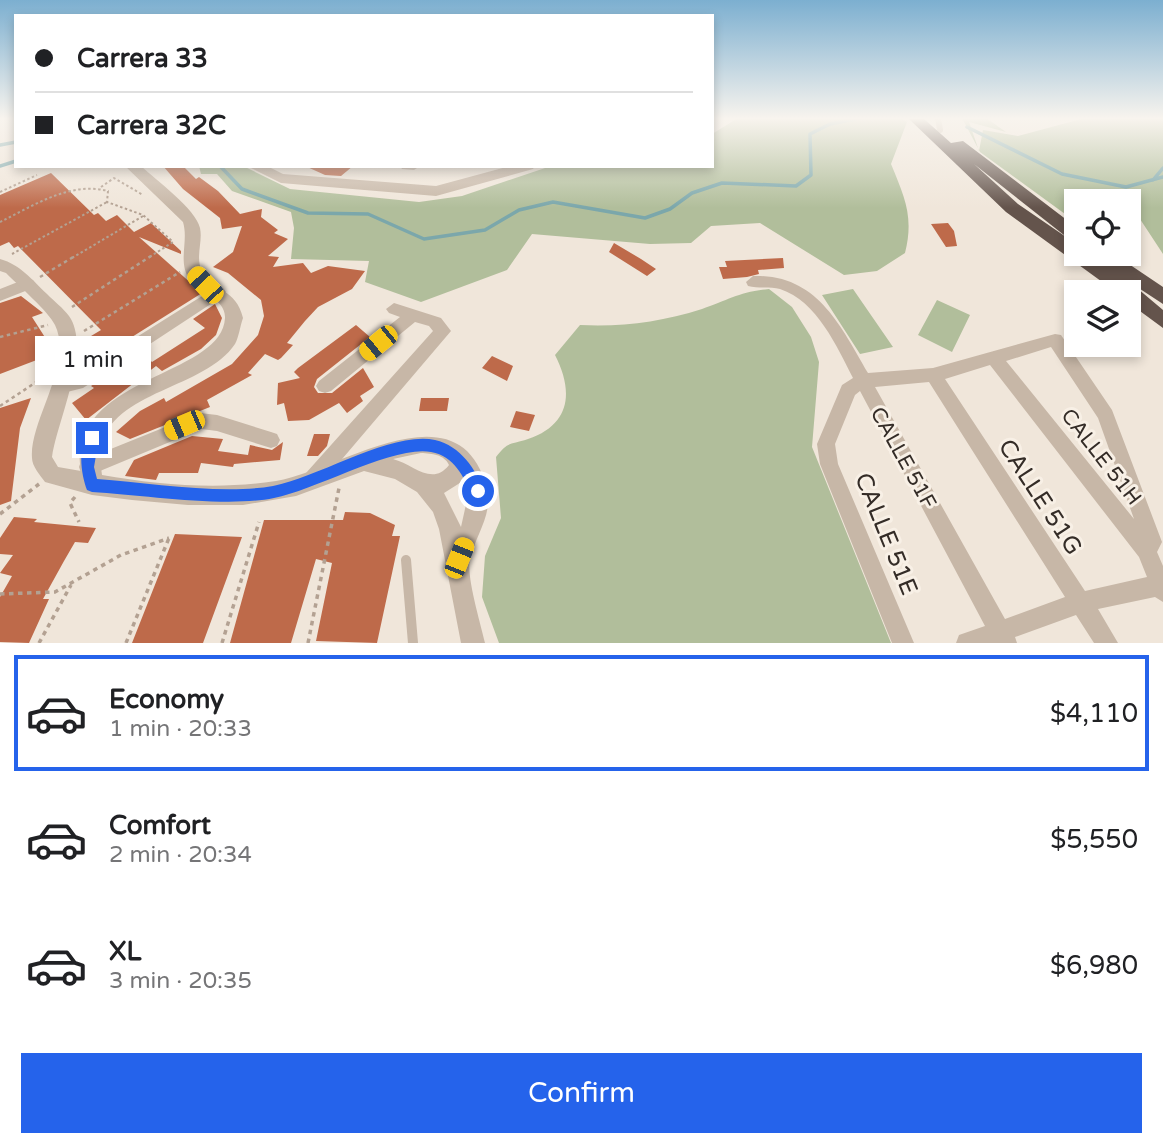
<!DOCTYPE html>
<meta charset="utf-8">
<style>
:root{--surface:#fff;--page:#f6f6f6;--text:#202124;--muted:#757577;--line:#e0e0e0;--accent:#2563eb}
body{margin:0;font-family:"Varela Round",sans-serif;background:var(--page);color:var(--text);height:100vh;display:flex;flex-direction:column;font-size:26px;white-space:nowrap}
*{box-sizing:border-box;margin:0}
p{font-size:23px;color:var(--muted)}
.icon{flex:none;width:38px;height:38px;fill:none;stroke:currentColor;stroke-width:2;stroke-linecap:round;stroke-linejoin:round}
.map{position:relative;height:643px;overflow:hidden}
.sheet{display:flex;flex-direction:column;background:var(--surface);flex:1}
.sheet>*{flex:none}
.guide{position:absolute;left:14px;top:14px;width:700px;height:154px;border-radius:0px;box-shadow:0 4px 10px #0003;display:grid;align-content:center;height:154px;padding:0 21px;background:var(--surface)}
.buttons{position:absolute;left:1064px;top:189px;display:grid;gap:14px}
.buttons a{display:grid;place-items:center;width:77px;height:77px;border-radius:0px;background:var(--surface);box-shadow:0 4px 10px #0003;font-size:35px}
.end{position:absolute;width:32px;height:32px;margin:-16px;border:9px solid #2563eb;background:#fff;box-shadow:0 0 0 4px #fff}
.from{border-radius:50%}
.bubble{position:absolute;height:49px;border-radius:0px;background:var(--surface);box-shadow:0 4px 10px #0003;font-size:23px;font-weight:600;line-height:49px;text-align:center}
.car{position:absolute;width:21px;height:42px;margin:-21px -10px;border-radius:9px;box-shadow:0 0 5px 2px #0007;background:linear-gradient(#f5c518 24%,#345 0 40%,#f5c518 0 76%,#345 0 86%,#f5c518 0)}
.guide b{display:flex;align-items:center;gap:24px;height:66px;font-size:26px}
.guide b+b{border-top:2px solid var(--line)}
.guide i{width:18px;height:18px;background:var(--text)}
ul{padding:12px 0 0;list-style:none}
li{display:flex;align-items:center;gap:21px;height:116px;margin:0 14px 10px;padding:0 7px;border:4px solid transparent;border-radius:0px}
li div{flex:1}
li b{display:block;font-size:26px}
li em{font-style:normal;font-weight:600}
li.active{border-color:var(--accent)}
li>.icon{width:63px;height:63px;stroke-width:1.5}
.button{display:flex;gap:14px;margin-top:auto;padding:14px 21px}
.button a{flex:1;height:80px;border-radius:0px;background:var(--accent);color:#fff;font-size:28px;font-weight:600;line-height:80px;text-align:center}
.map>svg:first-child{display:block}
</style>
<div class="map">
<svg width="1163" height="643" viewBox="0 0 1163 643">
<rect width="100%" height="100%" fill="#f0e6da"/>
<path fill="#b1be9b" d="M738 118H901L907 122 891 164C905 198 914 217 905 253L877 271 844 275 760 223 711 226 691 243 650 244 532 234 507 270 421 302 365 282 369 261 291 259 294 228 291 212 232 191 217 174H201L199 166H243L290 189 419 202 462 196 551 166H712V134Z
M962 118H986L1006 132 969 122 979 151 983 130 1018 136 1085 118H1163V254L1140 219 1129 220V201H1076V222L980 152Z
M769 289 792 307 811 337 819 362 812 447 891 643H499L482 597 485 556 501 518 496 457C508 441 510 445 528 439 572 424 573 390 555 355L580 325C623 327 661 322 702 309 729 300 738 292 769 289Z
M853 289 893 347 860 354 822 295Z
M937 300 970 315 952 352 918 335Z"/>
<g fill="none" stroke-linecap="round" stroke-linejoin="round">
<path stroke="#7ba7ab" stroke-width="3.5" d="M967 127 1062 174 1126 187 1163 177
M0 145 16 142
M0 166 16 161
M220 166 242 189 308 213 368 214 424 239 485 230 519 210 553 202 645 218 670 209 692 193 722 183 796 186 811 175 810 134 830 124 860 118
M1153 180 1163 168"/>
</g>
<path fill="#be6a4a" d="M163 166H183L196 179 199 177 218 191 240 214 262 209 261 217 278 230 274 233 288 239 268 256 279 257 273 267 303 263 311 273 328 266 365 271 352 289 318 307 305 321 287 343 293 345 281 358 278 360 265 354 248 373 252 375 207 400 210 407 130 439 116 432 140 411 164 398 166 402 232 364 258 335 264 316 261 300 228 273 213 267 233 252 242 226 222 229 220 218 183 189Z
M305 166H353L341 176 325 175Z
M51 173 94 215 98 213 106 221 117 215 134 232 151 223 181 251V254L139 237 202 293 81 369 86 355 95 349 86 339 101 330 18 246 14 248 9 242 0 246V195Z
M948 223 954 231 957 246 946 247 931 224Z
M614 243 641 259 656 269 647 276 609 252Z
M783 258 784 268 758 270 759 274 747 277 723 279 719 267H727L725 261Z
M21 296 43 313 32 317 55 353 0 374V303Z
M215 304 222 318 216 335 201 349 162 371 156 366 86 420 72 403 94 388 91 386 142 352 152 362 205 328 193 319Z
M356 325 370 337 317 379 314 387 318 393H332L363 368 374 387 360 396 363 401 347 413 339 403 309 420 288 421 284 403 277 405 278 383 300 378 294 372 298 368Z
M492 356 513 366 507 381 482 368Z
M31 398 20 428 11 501 0 505V408Z
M421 398H449L447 411H419Z
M516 411 535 415 529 431 510 427Z
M314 434H330L327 446 318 456H307Z
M192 436 223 439 218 451 248 455 250 445 272 450 283 442 280 460 234 464 233 467 201 463 198 473H159L156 480 125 476 134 460Z
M345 512 370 513 395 525 392 536H400L377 643 316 641 332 563 316 559 291 643H230L264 520H343Z
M14 517 37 519 34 522 96 528 88 543 75 542 64 561 43 599H49L29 643 0 642V597L12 576 0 573 13 555 0 554V538Z
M175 534 242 537 203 643H132Z"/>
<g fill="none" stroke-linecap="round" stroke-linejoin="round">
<path stroke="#b3a192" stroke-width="2" stroke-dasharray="2.5 2.5" stroke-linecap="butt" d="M101 187 114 178 143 195
M0 192 37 175
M0 222C33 206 70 181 108 191L107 202 143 215 173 242 148 258
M12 254 107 202
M72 258 143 216"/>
<path stroke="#b3a192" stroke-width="2.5" stroke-dasharray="3.5 3.5" stroke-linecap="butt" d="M40 277 75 256
M72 307 151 256
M84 331 180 272
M0 337 48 325
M0 406 47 375"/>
<path stroke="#b3a192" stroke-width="3.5" stroke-dasharray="4.5 4.5" stroke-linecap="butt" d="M75 497 70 503 79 522
M0 514 39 484
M0 594 55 592 121 555 169 538
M39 643 71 585
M126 643 169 538
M222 643 259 522
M308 643 339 488"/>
<path stroke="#c7b7a7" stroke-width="6" d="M938 118 940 130"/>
<path stroke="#c7b7a7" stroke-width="10" d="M406 560 413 643"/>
<path fill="#c7b7a7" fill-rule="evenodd" d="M400 166H420L414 170 402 169Z
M753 276C817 274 840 325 868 373L933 368 1055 334 1061 335 1112 410 1162 542 1157 552 1163 566V602L1155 597 1098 609 1118 643H1094L1076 615 1015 637 1017 643H956L959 635 985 626 860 391 855 395 835 444 838 464 914 643H892L820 464 817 444 842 385 853 378C837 347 817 301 780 289 770 286 758 289 748 286L746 282ZM1051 347 1098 418 1134 519 1006 361ZM990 365 1139 557 1147 577 1085 591 945 379ZM929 382 1065 597 1005 619 875 387Z
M28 278 33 280 36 284 33 288 0 301V289Z
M218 286 223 288 226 292 223 296 83 388 63 393 57 391 54 386 57 381 73 377Z
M394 303 441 318 451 331 320 485 313 488 306 485 304 479 306 473 433 331 429 326 415 322 331 391 325 393 319 391 316 386 319 381 400 317 389 313 386 309Z
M200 413 217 415 271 432 277 434 280 440 277 446 271 448 217 431 201 429 88 476 81 473 79 467 81 461Z"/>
<path fill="#c7b7a7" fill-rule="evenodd" d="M125 166H141C156 180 196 209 200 228 203 242 195 258 202 271 213 292 236 288 243 318 240 326 239 337 235 344 205 389 113 390 100 448 99 456 101 467 102 475 159 485 219 490 276 481 339 471 460 382 487 489 493 516 475 535 470 560 466 576 481 625 485 643H461L439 529 433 512 417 492 395 479 364 471 296 496 243 505H188L132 500 92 495 45 482C40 475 32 466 32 458 29 421 74 364 55 325 49 312 18 285 6 273L0 271V259C21 265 31 279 47 294 54 301 63 308 69 316 92 348 57 422 52 457L58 467 81 471C80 465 79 456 80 450 91 375 222 373 225 318 226 299 200 293 190 280 177 262 189 242 183 222ZM421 453C432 454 444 454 449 465 432 487 413 464 393 459ZM463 481 467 500 461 527 444 493Z
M247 166H267L283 174 436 186 510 166H535L533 169 436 196 281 183Z"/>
<path fill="#64544c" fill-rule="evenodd" d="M908 118H923L951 143 963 141 1076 227V242L1070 240 1076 244V254H1090L1095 258 1093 254H1114L1163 287V304L1131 283 1163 310V328L1129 303V292H1116L1006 212ZM974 164 1069 239 1018 204Z"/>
</g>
<linearGradient id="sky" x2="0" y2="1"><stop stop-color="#7cafd0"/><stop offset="0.57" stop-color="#f8f4ee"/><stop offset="1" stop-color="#f8f4ee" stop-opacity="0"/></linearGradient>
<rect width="1163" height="208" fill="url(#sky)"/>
<path fill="#2563eb" d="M92 432 99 438 94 467 97 479C150 483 222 495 273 486 320 477 391 431 435 440 461 446 475 469 485 491L483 496H473C463 477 455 456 431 452 394 445 316 490 274 498 226 508 143 495 92 492L87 490C81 475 76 441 92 432Z"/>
<g text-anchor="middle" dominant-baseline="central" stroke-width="6" stroke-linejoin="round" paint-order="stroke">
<g font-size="21" fill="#342c27" stroke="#f8f0e6">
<text transform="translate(1101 457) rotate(52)">CALLE 51H</text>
<text transform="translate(903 458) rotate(61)">CALLE 51F</text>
</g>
<g font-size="24" fill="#342c27" stroke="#f8f0e6">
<text transform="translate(1040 497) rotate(57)">CALLE 51G</text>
<text transform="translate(886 534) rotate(68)">CALLE 51E</text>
</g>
</g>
</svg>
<div class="buttons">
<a><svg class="icon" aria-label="locate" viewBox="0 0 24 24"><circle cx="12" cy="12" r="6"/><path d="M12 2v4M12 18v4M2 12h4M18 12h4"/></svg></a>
<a><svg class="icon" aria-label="layers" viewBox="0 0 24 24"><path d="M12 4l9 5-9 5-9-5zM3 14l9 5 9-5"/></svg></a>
</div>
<i class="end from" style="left:478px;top:491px"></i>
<i class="end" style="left:92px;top:438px"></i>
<div class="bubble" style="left:35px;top:336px;width:116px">1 min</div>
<i class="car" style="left:205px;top:285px;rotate:317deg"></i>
<i class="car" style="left:378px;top:343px;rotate:231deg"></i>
<i class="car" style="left:184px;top:425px;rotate:247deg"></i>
<i class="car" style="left:459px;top:558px;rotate:22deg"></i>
<div class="guide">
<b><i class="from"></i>Carrera 33</b>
<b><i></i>Carrera 32C</b>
</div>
</div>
<section class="sheet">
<ul>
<li class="active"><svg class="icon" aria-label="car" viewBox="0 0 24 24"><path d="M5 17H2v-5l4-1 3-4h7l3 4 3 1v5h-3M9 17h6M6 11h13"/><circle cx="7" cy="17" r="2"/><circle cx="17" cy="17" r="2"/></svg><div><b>Economy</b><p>1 min · 20:33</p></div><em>$4,110</em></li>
<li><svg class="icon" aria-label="car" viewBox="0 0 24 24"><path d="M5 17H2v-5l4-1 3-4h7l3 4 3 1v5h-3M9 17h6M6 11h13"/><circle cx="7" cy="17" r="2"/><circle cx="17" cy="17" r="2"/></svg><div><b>Comfort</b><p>2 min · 20:34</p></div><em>$5,550</em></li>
<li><svg class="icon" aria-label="car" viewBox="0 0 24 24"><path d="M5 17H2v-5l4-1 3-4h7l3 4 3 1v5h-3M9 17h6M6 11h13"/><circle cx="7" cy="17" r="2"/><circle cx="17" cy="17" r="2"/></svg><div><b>XL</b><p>3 min · 20:35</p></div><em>$6,980</em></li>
</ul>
<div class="button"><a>Confirm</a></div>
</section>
